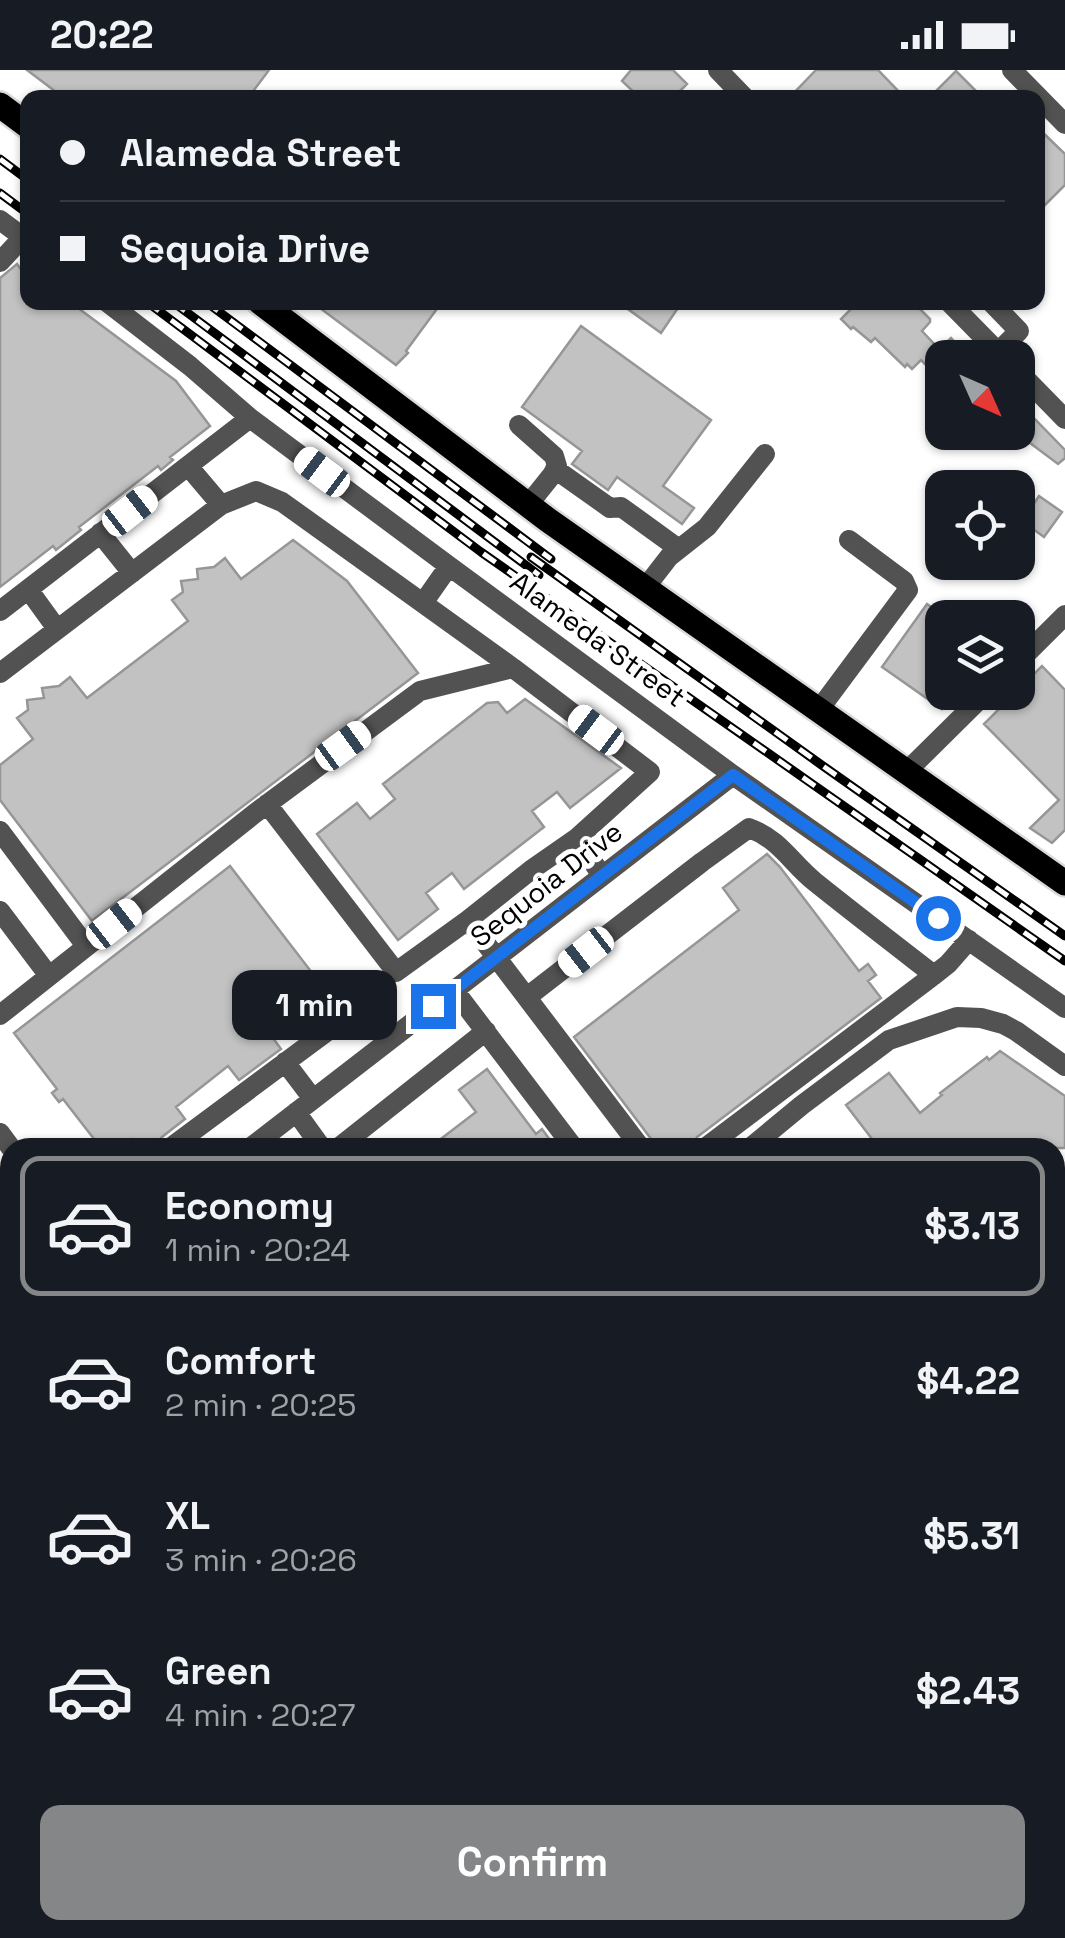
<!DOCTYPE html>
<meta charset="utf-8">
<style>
:root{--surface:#171b24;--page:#20242c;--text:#f1f3f6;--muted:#9ea1a6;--line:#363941;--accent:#858687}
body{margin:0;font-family:"Space Grotesk",sans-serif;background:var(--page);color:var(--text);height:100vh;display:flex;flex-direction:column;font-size:38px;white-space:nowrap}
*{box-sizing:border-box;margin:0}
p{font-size:32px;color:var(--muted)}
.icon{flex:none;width:55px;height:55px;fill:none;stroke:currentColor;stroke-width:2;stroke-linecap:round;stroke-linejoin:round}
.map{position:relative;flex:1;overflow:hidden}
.panel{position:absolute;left:0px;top:1068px;width:1065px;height:802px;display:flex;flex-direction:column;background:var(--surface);border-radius:30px 30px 0 0;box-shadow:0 2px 8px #0004}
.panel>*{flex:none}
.guide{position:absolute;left:20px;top:20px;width:1025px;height:220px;border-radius:20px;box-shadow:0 2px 8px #0004;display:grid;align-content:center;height:220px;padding:0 40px;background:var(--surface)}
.needle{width:65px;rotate:135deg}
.controls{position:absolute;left:925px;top:270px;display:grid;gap:20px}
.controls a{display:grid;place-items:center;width:110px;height:110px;border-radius:20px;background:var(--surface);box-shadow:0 2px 8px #0004;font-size:50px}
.end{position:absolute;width:45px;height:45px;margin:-22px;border:12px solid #1a73e8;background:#fff;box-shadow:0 0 0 5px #fff}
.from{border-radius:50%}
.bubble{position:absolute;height:70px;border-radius:20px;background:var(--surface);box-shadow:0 2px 8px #0004;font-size:32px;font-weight:700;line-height:70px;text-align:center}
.car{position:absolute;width:30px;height:60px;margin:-30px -15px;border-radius:12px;box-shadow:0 0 8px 2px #0007;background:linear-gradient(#fff 24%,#345 0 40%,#fff 0 76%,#345 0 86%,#fff 0)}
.guide b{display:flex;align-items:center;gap:35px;height:95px;font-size:38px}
.guide b+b{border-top:2px solid var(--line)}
.guide i{width:25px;height:25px;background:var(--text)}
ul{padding:18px 0 0;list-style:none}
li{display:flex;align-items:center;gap:30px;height:140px;margin:0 20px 15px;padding:0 20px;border:5px solid transparent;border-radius:20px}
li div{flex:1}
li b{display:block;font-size:38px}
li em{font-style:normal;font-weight:700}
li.selected{border-color:var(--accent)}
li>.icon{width:90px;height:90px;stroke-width:1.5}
.button{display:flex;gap:20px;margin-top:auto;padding:20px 40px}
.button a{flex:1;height:115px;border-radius:20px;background:var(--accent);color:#fff;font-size:40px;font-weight:700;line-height:115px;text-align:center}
.status{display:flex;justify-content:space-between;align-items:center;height:70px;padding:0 50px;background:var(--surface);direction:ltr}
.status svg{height:28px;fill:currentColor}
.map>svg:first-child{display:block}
</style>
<div class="status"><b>20:22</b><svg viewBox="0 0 49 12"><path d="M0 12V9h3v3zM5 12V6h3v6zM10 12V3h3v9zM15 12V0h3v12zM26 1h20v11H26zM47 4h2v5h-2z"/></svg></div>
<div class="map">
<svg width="1065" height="1868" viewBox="0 0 1065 1868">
<rect width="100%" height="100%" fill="#fff"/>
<path fill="#d9d9d9" d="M10 1285V1584L0 1591V1293Z"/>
<path fill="#c2c2c2" stroke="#969696" stroke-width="2.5" d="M27 0H269L248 28H64Z
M631 0H673L687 14 673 28H640L622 11Z
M816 0H878L905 28H789Z
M956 1 983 28H929Z
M1038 58 1065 84V115L1038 142Z
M17 194 20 198 23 195 28 202V232H70L176 311 210 356 170 387 173 390 161 400 158 396 79 457 81 460 56 480 53 476 0 517V208Z
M312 232H442L406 281 408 283 396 295Z
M618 232H682L661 263Z
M858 232H913L930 249V252L922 261 939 279 951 268 970 288H942V311L921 290 912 299 907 294 905 297 875 268 871 272 853 257 851 259 841 249Z
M581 256 711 350 663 416 694 438 682 454 617 407 608 420 572 394 582 381 522 337Z
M1027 341 1065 380V388L1058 394 1026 370 1021 375 1011 365 1018 362V351Z
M1039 426 1062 442 1044 467 1022 451Z
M293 470 347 511 418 603 92 851 0 730V695L33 669 17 648 28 640 27 630 44 628 42 618 59 616 70 607 87 628 188 551 172 530 183 522 181 511 198 509 197 499 214 497 225 488 241 509Z
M927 534 942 545V622H958L942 639 882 597Z
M1042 596 1065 620V760L1052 773 1030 758 1059 730 984 654Z
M525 629 621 698 570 738 557 722 532 741 544 757 464 819 452 803 426 823 438 839 398 870 317 764 357 733 370 749 395 729 383 714 487 633 498 632 507 643Z
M767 784 780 797 859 901 868 894 876 905 868 911 881 928 697 1067 692 1078H658L574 967 739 840 723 818Z
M230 796 326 921 270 964 281 979 239 1010 228 996 176 1037 185 1049 162 1067 152 1078H139L133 1069 122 1078H101L63 1029 59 1032 52 1023 57 1019 14 963Z
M1000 981 1065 1026V1078H879L846 1035 889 1003 920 1043 942 1025 940 1023 987 987 989 990Z
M487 999 536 1064 542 1059 550 1070 540 1078H429L476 1042 459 1020Z"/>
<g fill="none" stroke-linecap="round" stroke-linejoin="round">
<g stroke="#dbdbdb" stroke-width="30">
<path id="major" d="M0 35 28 56
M260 232 548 450 1065 813
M1055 1652 1065 1644
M1055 1682 1065 1675
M773 1868 784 1860
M813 1868 824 1860"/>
</g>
<path stroke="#747474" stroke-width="2.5" stroke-dasharray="2.5 5" stroke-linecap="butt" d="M513 1860 517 1868
M532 1860 536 1868
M383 1868V1860
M601 1868 614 1866
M615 1868 630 1860
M665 1868 675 1860"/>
<path stroke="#525252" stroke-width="20" d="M718 0 745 28
M1012 0 1065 54
M0 150 28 171
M0 192 23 167
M107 232 190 296 250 348 449 496 733 705 1065 938
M949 232 1004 288
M991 232 1019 261 998 282
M1018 301 1065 349
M519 355 554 386 557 396 552 405 528 435
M188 396 221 435
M555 399 610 438 621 437 679 479
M100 463 132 503
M645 518 669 487 707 457 765 384
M28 519 57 559
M423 533 449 496
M0 541 250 348
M1018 592 1065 545
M0 603 221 435 256 421 282 432 513 598
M818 641 908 520 904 511 849 470
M906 702 987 622
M267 734 396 902 468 850
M0 761 86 876
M602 806 577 768 531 800 468 850 641 1078
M0 841 49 906
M454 920 574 1078
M527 927 702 792 749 758C781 770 791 793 815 812 855 844 894 874 934 905
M0 945 254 744 420 621 513 598 650 702 577 768
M285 992 313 1029
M296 1042 322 1078
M0 1063 11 1078
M170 1078 360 937 367 936 373 940 390 969
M250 1078 733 705
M338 1078 486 961
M705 1078 934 905 948 894 969 870
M750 1078 802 1035 889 970 957 947 981 948 1003 954 1016 961 1065 996
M1065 1132 1055 1140 1065 1155
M1055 1182 1065 1174
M0 1236 10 1228
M0 1654 10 1667
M1055 1746 1065 1738
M0 1820 10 1833
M1055 1821 1065 1813
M31 1860 37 1868
M158 1860 164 1868
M101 1868 111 1860
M994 1868 1005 1860"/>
<use href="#major" stroke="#000" stroke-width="25"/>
<g stroke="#000" stroke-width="9">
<path id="rail" d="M0 89 28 110
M0 123 28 144
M147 232 481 482 1065 891
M173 232 539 505
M206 232 551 489
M531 487 823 696 1065 866"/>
</g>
<use href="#rail" stroke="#fff" stroke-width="5" stroke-dasharray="15" stroke-linecap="butt"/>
</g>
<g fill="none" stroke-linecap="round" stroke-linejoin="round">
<path stroke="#1a73e8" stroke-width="12" d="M433 936 733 705 938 848"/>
</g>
<g text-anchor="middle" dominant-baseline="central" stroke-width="10" stroke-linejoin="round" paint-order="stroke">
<g font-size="28" fill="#000" stroke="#fff">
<text transform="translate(598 569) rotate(36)">Alameda Street</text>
<text transform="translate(546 814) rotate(-38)">Sequoia Drive</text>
</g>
</g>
</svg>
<div class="controls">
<a><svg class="needle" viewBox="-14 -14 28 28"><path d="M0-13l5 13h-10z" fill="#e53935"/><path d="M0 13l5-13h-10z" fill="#9ea1a6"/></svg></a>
<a><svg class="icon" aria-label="locate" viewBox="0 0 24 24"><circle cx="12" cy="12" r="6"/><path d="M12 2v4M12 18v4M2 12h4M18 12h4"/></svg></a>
<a><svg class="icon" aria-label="layers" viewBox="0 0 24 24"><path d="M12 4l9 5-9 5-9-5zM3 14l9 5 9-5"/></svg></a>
</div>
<i class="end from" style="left:938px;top:848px"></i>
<i class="end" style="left:433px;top:936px"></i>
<div class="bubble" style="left:232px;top:900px;width:165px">1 min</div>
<i class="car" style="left:322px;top:402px;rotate:307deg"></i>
<i class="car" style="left:130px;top:441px;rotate:52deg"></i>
<i class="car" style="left:596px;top:660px;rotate:307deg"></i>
<i class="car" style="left:343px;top:676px;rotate:54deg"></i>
<i class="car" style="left:114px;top:854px;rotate:52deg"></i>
<i class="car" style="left:586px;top:882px;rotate:232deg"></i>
<div class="guide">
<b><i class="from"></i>Alameda Street</b>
<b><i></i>Sequoia Drive</b>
</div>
<section class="panel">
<ul>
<li class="selected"><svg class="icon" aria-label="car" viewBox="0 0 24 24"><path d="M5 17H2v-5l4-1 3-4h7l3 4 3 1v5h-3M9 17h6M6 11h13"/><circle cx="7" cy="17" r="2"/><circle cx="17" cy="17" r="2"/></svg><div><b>Economy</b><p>1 min · 20:24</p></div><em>$3.13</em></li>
<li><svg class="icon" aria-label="car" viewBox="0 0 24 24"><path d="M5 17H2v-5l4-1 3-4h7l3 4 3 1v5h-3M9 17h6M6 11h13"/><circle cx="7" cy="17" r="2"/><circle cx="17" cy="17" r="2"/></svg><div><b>Comfort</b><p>2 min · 20:25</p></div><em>$4.22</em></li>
<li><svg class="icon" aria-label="car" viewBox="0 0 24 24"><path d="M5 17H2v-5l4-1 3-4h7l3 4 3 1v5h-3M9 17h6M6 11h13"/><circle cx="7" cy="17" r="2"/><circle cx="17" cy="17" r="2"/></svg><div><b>XL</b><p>3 min · 20:26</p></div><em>$5.31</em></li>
<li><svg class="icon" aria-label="car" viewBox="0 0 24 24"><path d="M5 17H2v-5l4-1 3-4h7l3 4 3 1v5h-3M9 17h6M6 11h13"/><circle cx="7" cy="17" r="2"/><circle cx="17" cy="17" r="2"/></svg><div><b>Green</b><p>4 min · 20:27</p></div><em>$2.43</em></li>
</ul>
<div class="button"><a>Confirm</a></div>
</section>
</div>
